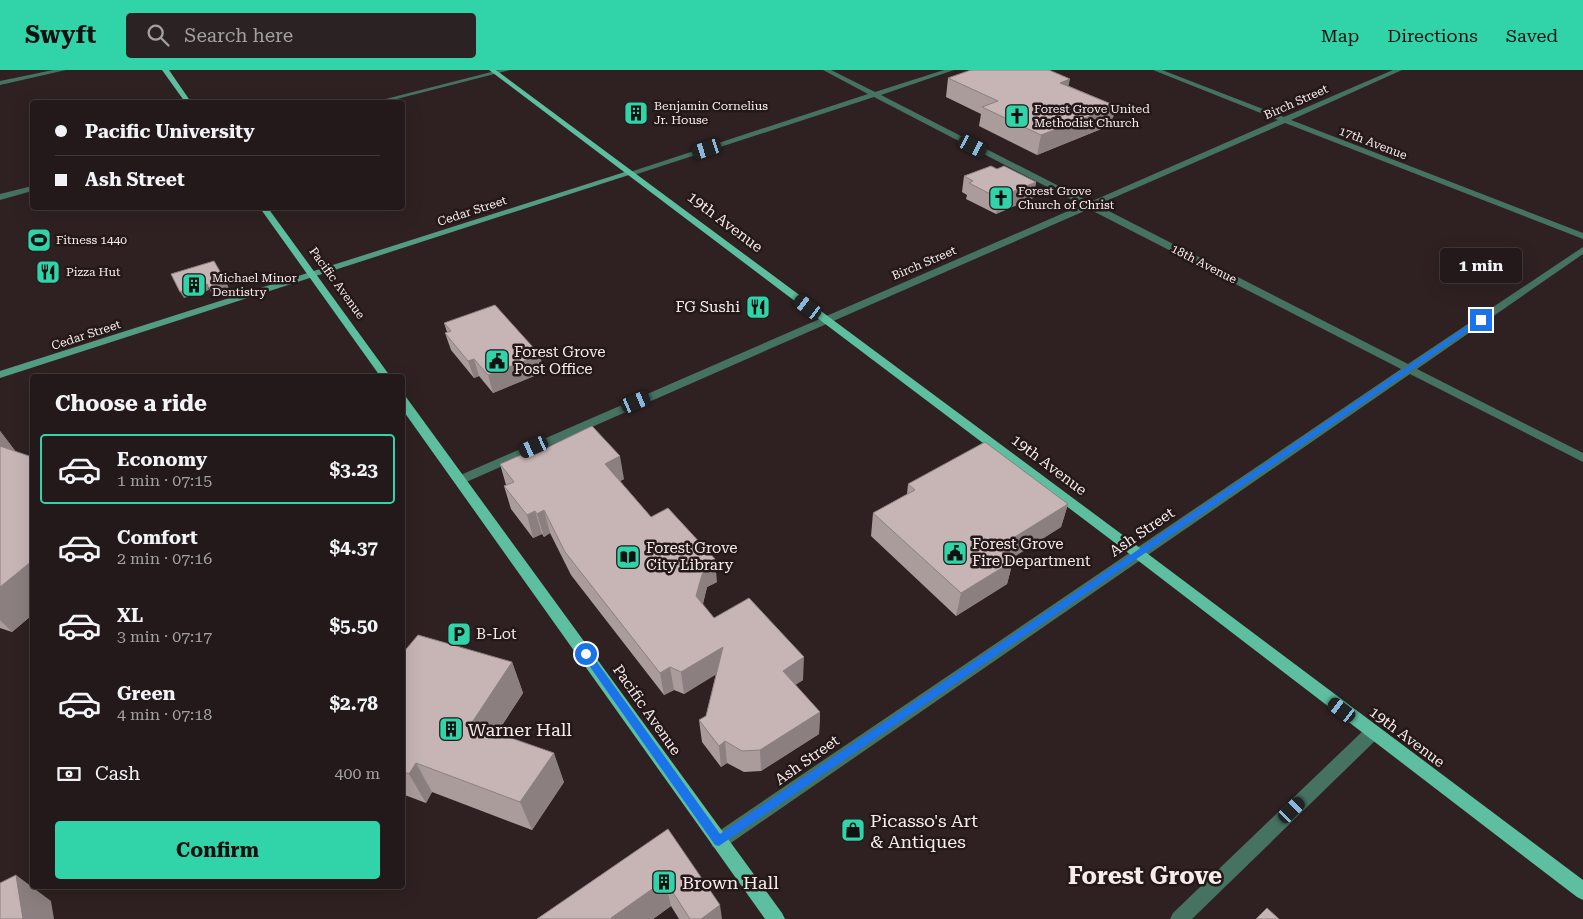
<!DOCTYPE html>
<meta charset="utf-8">
<style>
:root{--surface:#23191a;--page:#2b2223;--text:#f1f3f6;--muted:#a3a0a2;--line:#403839;--accent:#31d4a9}
body{margin:0;font-family:"Roboto Serif",serif;background:var(--page);color:var(--text);height:100vh;display:flex;flex-direction:column;font-size:19px;white-space:nowrap}
*{box-sizing:border-box;margin:0}
p{font-size:16px;color:var(--muted)}
.icon{flex:none;width:28px;height:28px;fill:none;stroke:currentColor;stroke-width:2;stroke-linecap:round;stroke-linejoin:round}
.map{position:relative;flex:1;overflow:hidden}
.drawer{position:absolute;left:30px;top:304px;width:375px;height:515px;display:flex;flex-direction:column;background:var(--surface);border-radius:5px;box-shadow:0 5px 20px #0002,0 0 0 1px var(--line)}
.drawer>*{flex:none}
.hud{position:absolute;left:30px;top:30px;width:375px;height:110px;border-radius:5px;box-shadow:0 5px 20px #0002,0 0 0 1px var(--line);display:grid;align-content:center;height:110px;padding:0 25px;background:var(--surface)}
.end{position:absolute;width:22px;height:22px;margin:-11px;border:6px solid #1a73e8;background:#fff;box-shadow:0 0 0 2px #fff}
.from{border-radius:50%}
.bubble{position:absolute;height:35px;border-radius:5px;background:var(--surface);box-shadow:0 5px 20px #0002,0 0 0 1px var(--line);font-size:16px;font-weight:700;line-height:35px;text-align:center}
.car{position:absolute;width:15px;height:30px;margin:-15px -8px;border-radius:6px;box-shadow:0 0 4px 1px #0007;background:linear-gradient(#222 24%,#8ab4d8 0 40%,#222 0 76%,#8ab4d8 0 86%,#222 0)}
.hud b{display:flex;align-items:center;gap:18px;height:48px;font-size:19px}
.hud b+b{border-top:1px solid var(--line)}
.hud i{width:12px;height:12px;background:var(--text)}
ul{padding:0;list-style:none}
li{display:flex;align-items:center;gap:15px;height:70px;margin:0 10px 8px;padding:0 15px;border:2px solid transparent;border-radius:5px}
li div{flex:1}
li b{display:block;font-size:19px}
li em{font-style:normal;font-weight:700}
li.on{border-color:var(--accent)}
li>.icon{width:45px;height:45px;stroke-width:1.5}
h2{padding:0 25px;font-size:22px;line-height:60px}
.pay{display:flex;align-items:center;gap:12px;height:55px;padding:0 25px;font-size:19px}
.pay p{margin-inline-start:auto}
.primary-button{display:flex;gap:10px;margin-top:auto;padding:10px 25px}
.primary-button a{flex:1;height:58px;border-radius:5px;background:var(--accent);color:#111;font-size:20px;font-weight:700;line-height:58px;text-align:center}
header{display:flex;align-items:center;gap:30px;box-sizing:border-box;height:70px;padding:0 25px;background:var(--accent);color:#111}
header strong{font-size:24px}
nav{display:flex;gap:28px;margin-inline-start:auto;font-size:18px}
.search{width:350px;height:45px;background:var(--page);display:flex;align-items:center;gap:12px;box-sizing:border-box;padding:0 18px;border-radius:5px;color:var(--muted);font-size:19px}
.map>svg:first-child{display:block}
</style>
<header>
<strong>Swyft</strong>
<div class="search"><svg class="icon" aria-label="search" viewBox="0 0 24 24"><circle cx="10" cy="10" r="6"/><path d="M15 15l6 6"/></svg>Search here</div>
<nav><a>Map</a><a>Directions</a><a>Saved</a></nav>
</header>
<div class="map">
<svg width="1583" height="849" viewBox="0 0 1583 849">
<rect width="100%" height="100%" fill="#2f2122"/>
<g fill="none" stroke-linecap="round" stroke-linejoin="round">
<path fill="#467262" fill-rule="evenodd" d="M53 0H66L0 15V11Z
M499 0H510L385 32H374Z
M823 0H831L875 22 944 0H954L881 25 1090 132 1278 50 1153 0H1162L1284 47 1393 0H1402L1291 50 1583 163V169L1285 53 1097 135 1408 294 1583 177V184L1417 299 1583 383V392L1410 304 725 777 719 779 713 777 710 771 713 765 1401 299 1089 139 464 413H456L454 410 456 407 1082 135 874 27 634 105 627 103 868 24Z
M32 116V121L0 130V124Z
M1372 656 1378 658 1380 663 1378 668 1192 849H1170L1173 843 1366 658Z"/>
<path fill="#549d85" fill-rule="evenodd" d="M628 101 635 103 0 308V301Z"/>
<path fill="#5dbf9f" fill-rule="evenodd" d="M162 0H169L191 32H185Z
M489 0H496L1116 460 1583 810V830L1577 827 1106 466Z
M260 138H268L390 306H380Z
M402 327H406L782 843 785 849H765L402 339Z"/>
</g>
<path fill="#ab9c9c" d="M948 8 1069 16 1116 36 1111 55 1037 85 979 56 981 44 946 27Z
M997 99 1036 112 1033 128 996 144 966 129 967 125 962 122 964 106Z
M444 253 544 302 493 323 479 306 474 308 451 280 445 263 447 262Z
M0 361 16 382 32 387V545L12 562 0 558Z
M500 394 624 409 620 411 651 447 717 512 707 517 703 534 714 548 803 610 795 615 820 642 819 664 761 701 744 702 727 693 721 697 702 672 699 650 706 646 716 604 684 624 674 620 664 625 571 505 550 463 544 467 542 464 533 468 511 439 504 416 506 415Z
M908 414 1068 434 1061 457 1010 489 1013 491 1007 514 956 546 871 466 873 443 907 424Z
M402 584 512 592 523 623 497 663 564 712 532 760 432 722 426 733 402 724Z
M668 759 722 849H679L671 836 653 849H537Z"/>
<path fill="#8b7f7f" d="M1070 9 1066 28 1060 13Z
M1116 36 1111 55 1037 85 1041 65Z
M1036 112 1033 128 996 144 998 128Z
M226 212 229 218 212 224 209 218Z
M207 214 209 220 184 228 180 222Z
M540 285 544 302 493 323 488 305Z
M474 289 479 306 474 308 468 291Z
M0 361 20 387 0 398Z
M620 386 624 409 609 417 605 394Z
M1068 434 1061 457 992 501 997 478Z
M544 440 550 463 544 467 537 444Z
M535 441 542 464 533 468 527 445Z
M715 489 717 512 707 517 699 548 696 526 705 494Z
M32 491V545L12 562 0 550V517Z
M1013 491 1007 514 956 546 961 523Z
M723 577 725 599 684 624 681 602Z
M804 587 803 610 783 623V601Z
M512 592 523 623 484 683 471 654Z
M670 597 674 620 664 625 660 603Z
M820 642 819 664 761 701 760 680Z
M725 671 727 693 721 697 719 676Z
M554 683 564 712 532 760 520 732Z
M416 693 432 722 426 733 409 704Z
M16 805 51 831 54 849H23Z
M665 810 671 836 653 849H612L611 848Z
M720 835 722 849H701Z"/>
<path fill="#c7b5b5" stroke="#8b7f7f" d="M971 0H1049L1070 9 1060 13 1116 36 1041 65 982 37 998 31 948 8Z
M991 96 997 99 1004 96 1036 112 998 128 969 113 973 111 964 106Z
M214 191 226 212 209 218 207 214 180 222 171 204Z
M495 235 540 285 488 305 474 289 468 291 445 263 451 261 444 253Z
M592 356 620 386 605 394 651 447 668 438 715 489 705 494 696 526 714 548 749 528 804 587 783 601 820 642 760 680 742 681 725 671 719 676 699 650 706 646 723 577 681 602 670 597 660 603 565 482 544 440 537 444 535 441 527 445 504 416 514 412 500 394 544 375 546 378Z
M985 372 1068 434 997 478 1013 491 961 523 873 443 915 420 908 414Z
M0 376 32 387V491L0 517Z
M418 565 512 592 471 654 554 683 520 732 416 693 409 704 402 701V584Z
M668 759 720 835 701 849H690L665 810 611 848 612 849H537Z
M16 805 23 849H0V813Z
M1267 838 1279 849H1256Z"/>
<path fill="#1a73e8" d="M1479 248 1484 250 719 776 715 775 581 584 586 580 589 581 720 764Z"/>
<defs>
<g id="building-square" transform="scale(1.25)"><rect x="-9" y="-9" width="18" height="18" rx="4" fill="#31d4a9" stroke="#251818"/><path d="M-4-6H4V6H1V3H-1V6H-4ZM-2.5-4.3h1.7v1.8h-1.7ZM.8-4.3h1.7v1.8H.8ZM-2.5-1h1.7V.8h-1.7ZM.8-1h1.7V.8H.8Z" fill="#111"/></g>
<g id="church-square" transform="scale(1.25)"><rect x="-9" y="-9" width="18" height="18" rx="4" fill="#31d4a9" stroke="#251818"/><path d="M-1.2-6h2.4v3.5h3.3v2.4h-3.3V6h-2.4V-.1h-3.3v-2.4h3.3Z" fill="#111"/></g>
<g id="stadium-square" transform="scale(1.25)"><rect x="-9" y="-9" width="18" height="18" rx="4" fill="#31d4a9" stroke="#251818"/><path d="M0-5a6.5 5 0 1 0 0 10a6.5 5 0 1 0 0-10ZM-3.5-1.8h7v3.6h-7Z" fill="#111"/></g>
<g id="restaurant-square" transform="scale(1.25)"><rect x="-9" y="-9" width="18" height="18" rx="4" fill="#31d4a9" stroke="#251818"/><path d="M-5-6h1v4h1v-4h1v4h1v-4h1v5L-1.5 .5V6h-2V.5L-5-1ZM5-6V6H3V1.5H1.5Q1.5-4 5-6Z" fill="#111"/></g>
<g id="civic-square" transform="scale(1.25)"><rect x="-9" y="-9" width="18" height="18" rx="4" fill="#31d4a9" stroke="#251818"/><path d="M-.6-6.5H3V-4.5H.6V-3L4-1V1h2V6H-6V1h2V-1L-.6-3ZM-1.2 2.5V6h2.4V2.5Z" fill="#111"/></g>
<g id="library-square" transform="scale(1.25)"><rect x="-9" y="-9" width="18" height="18" rx="4" fill="#31d4a9" stroke="#251818"/><path d="M-6-4Q-3-5.5-.7-3.5V5Q-3 3-6 4ZM6-4Q3-5.5 .7-3.5V5Q3 3 6 4Z" fill="#111"/></g>
<g id="parking-square" transform="scale(1.25)"><rect x="-9" y="-9" width="18" height="18" rx="4" fill="#31d4a9" stroke="#251818"/><path d="M-3.5-5.5H1a3.5 3.5 0 0 1 0 7H-1V5.5H-3.5ZM-1-3.4V-.6H.8a1.4 1.4 0 0 0 0-2.8Z" fill="#111"/></g>
<g id="shop-square" transform="scale(1.25)"><rect x="-9" y="-9" width="18" height="18" rx="4" fill="#31d4a9" stroke="#251818"/><path d="M-5-2.5h2.3a2.7 3.5 0 0 1 5.4 0H5L5.5 6h-11ZM-1.5-2.5h3a1.5 2.3 0 0 0-3 0Z" fill="#111"/></g>
</defs>
<g fill-rule="evenodd">
<use href="#building-square" x="636" y="43"/>
<use href="#church-square" x="1017" y="46"/>
<use href="#church-square" x="1001" y="128"/>
<use href="#stadium-square" x="39" y="170"/>
<use href="#restaurant-square" x="48" y="202"/>
<use href="#building-square" x="194" y="215"/>
<use href="#restaurant-square" x="758" y="237"/>
<use href="#civic-square" x="497" y="291"/>
<use href="#civic-square" x="955" y="483"/>
<use href="#library-square" x="628" y="487"/>
<use href="#parking-square" x="459" y="564"/>
<use href="#building-square" x="451" y="659"/>
<use href="#shop-square" x="853" y="760"/>
<use href="#building-square" x="664" y="812"/>
</g>
<g text-anchor="middle" dominant-baseline="central" stroke-width="5" stroke-linejoin="round" paint-order="stroke">
<g font-size="12" fill="#f6ecec" stroke="#251818">
<text transform="translate(1296 32) rotate(-24)">Birch Street</text>
<text transform="translate(1373 73) rotate(21)">17th Avenue</text>
<text transform="translate(472 141) rotate(-18)">Cedar Street</text>
<text transform="translate(924 193) rotate(-23)">Birch Street</text>
<text transform="translate(1204 194) rotate(27)">18th Avenue</text>
<text transform="translate(337 213) rotate(54)">Pacific Avenue</text>
<text transform="translate(86 265) rotate(-18)">Cedar Street</text>
</g>
<g font-size="12" fill="#f6ecec" stroke="#251818" text-anchor="start">
<text x="654" y="36">Benjamin Cornelius<tspan x="654" dy="14">Jr. House</tspan></text>
<text x="1034" y="39">Forest Grove United<tspan x="1034" dy="14">Methodist Church</tspan></text>
<text x="1018" y="121">Forest Grove<tspan x="1018" dy="14">Church of Christ</tspan></text>
<text x="56" y="170">Fitness 1440</text>
<text x="66" y="202">Pizza Hut</text>
<text x="212" y="208">Michael Minor<tspan x="212" dy="14">Dentistry</tspan></text>
</g>
<g font-size="15" fill="#f6ecec" stroke="#251818">
<text transform="translate(725 152) rotate(37)">19th Avenue</text>
<text transform="translate(1049 395) rotate(37)">19th Avenue</text>
<text transform="translate(1142 462) rotate(-34)">Ash Street</text>
<text transform="translate(647 640) rotate(55)">Pacific Avenue</text>
<text transform="translate(1407 667) rotate(37)">19th Avenue</text>
<text transform="translate(807 690) rotate(-35)">Ash Street</text>
</g>
<g font-size="15" fill="#f6ecec" stroke="#251818" text-anchor="start">
<text x="740" y="237" text-anchor="end">FG Sushi</text>
<text x="514" y="282">Forest Grove<tspan x="514" dy="17">Post Office</tspan></text>
<text x="972" y="474">Forest Grove<tspan x="972" dy="17">Fire Department</tspan></text>
<text x="646" y="478">Forest Grove<tspan x="646" dy="17">City Library</tspan></text>
<text x="476" y="564">B-Lot</text>
</g>
<g font-size="18" fill="#f6ecec" stroke="#251818" text-anchor="start">
<text x="468" y="659">Warner Hall</text>
<text x="870" y="750">Picasso's Art<tspan x="870" dy="21">&amp; Antiques</tspan></text>
<text x="682" y="812">Brown Hall</text>
</g>
<g font-size="24" font-weight="bold" fill="#f6ecec" stroke="#251818">
<text x="1145" y="806">Forest Grove</text>
</g>
</g>
</svg>
<i class="end from" style="left:586px;top:584px"></i>
<i class="end" style="left:1481px;top:250px"></i>
<div class="bubble" style="left:1440px;top:178px;width:82px">1 min</div>
<i class="car" style="left:973px;top:76px;rotate:117deg"></i>
<i class="car" style="left:707px;top:79px;rotate:252deg"></i>
<i class="car" style="left:808px;top:237px;rotate:307deg"></i>
<i class="car" style="left:636px;top:332px;rotate:67deg"></i>
<i class="car" style="left:534px;top:377px;rotate:246deg"></i>
<i class="car" style="left:1342px;top:640px;rotate:307deg"></i>
<i class="car" style="left:1292px;top:740px;rotate:46deg"></i>
<div class="hud">
<b><i class="from"></i>Pacific University</b>
<b><i></i>Ash Street</b>
</div>
<section class="drawer">
<h2>Choose a ride</h2>
<ul>
<li class="on"><svg class="icon" aria-label="car" viewBox="0 0 24 24"><path d="M5 17H2v-5l4-1 3-4h7l3 4 3 1v5h-3M9 17h6M6 11h13"/><circle cx="7" cy="17" r="2"/><circle cx="17" cy="17" r="2"/></svg><div><b>Economy</b><p>1 min · 07:15</p></div><em>$3.23</em></li>
<li><svg class="icon" aria-label="car" viewBox="0 0 24 24"><path d="M5 17H2v-5l4-1 3-4h7l3 4 3 1v5h-3M9 17h6M6 11h13"/><circle cx="7" cy="17" r="2"/><circle cx="17" cy="17" r="2"/></svg><div><b>Comfort</b><p>2 min · 07:16</p></div><em>$4.37</em></li>
<li><svg class="icon" aria-label="car" viewBox="0 0 24 24"><path d="M5 17H2v-5l4-1 3-4h7l3 4 3 1v5h-3M9 17h6M6 11h13"/><circle cx="7" cy="17" r="2"/><circle cx="17" cy="17" r="2"/></svg><div><b>XL</b><p>3 min · 07:17</p></div><em>$5.50</em></li>
<li><svg class="icon" aria-label="car" viewBox="0 0 24 24"><path d="M5 17H2v-5l4-1 3-4h7l3 4 3 1v5h-3M9 17h6M6 11h13"/><circle cx="7" cy="17" r="2"/><circle cx="17" cy="17" r="2"/></svg><div><b>Green</b><p>4 min · 07:18</p></div><em>$2.78</em></li>
</ul>
<div class="pay"><svg class="icon" aria-label="cash" viewBox="0 0 24 24"><path d="M3 7h18v10H3z"/><circle cx="12" cy="12" r="2"/></svg>Cash<p>400 m</p></div>
<div class="primary-button"><a>Confirm</a></div>
</section>
</div>
